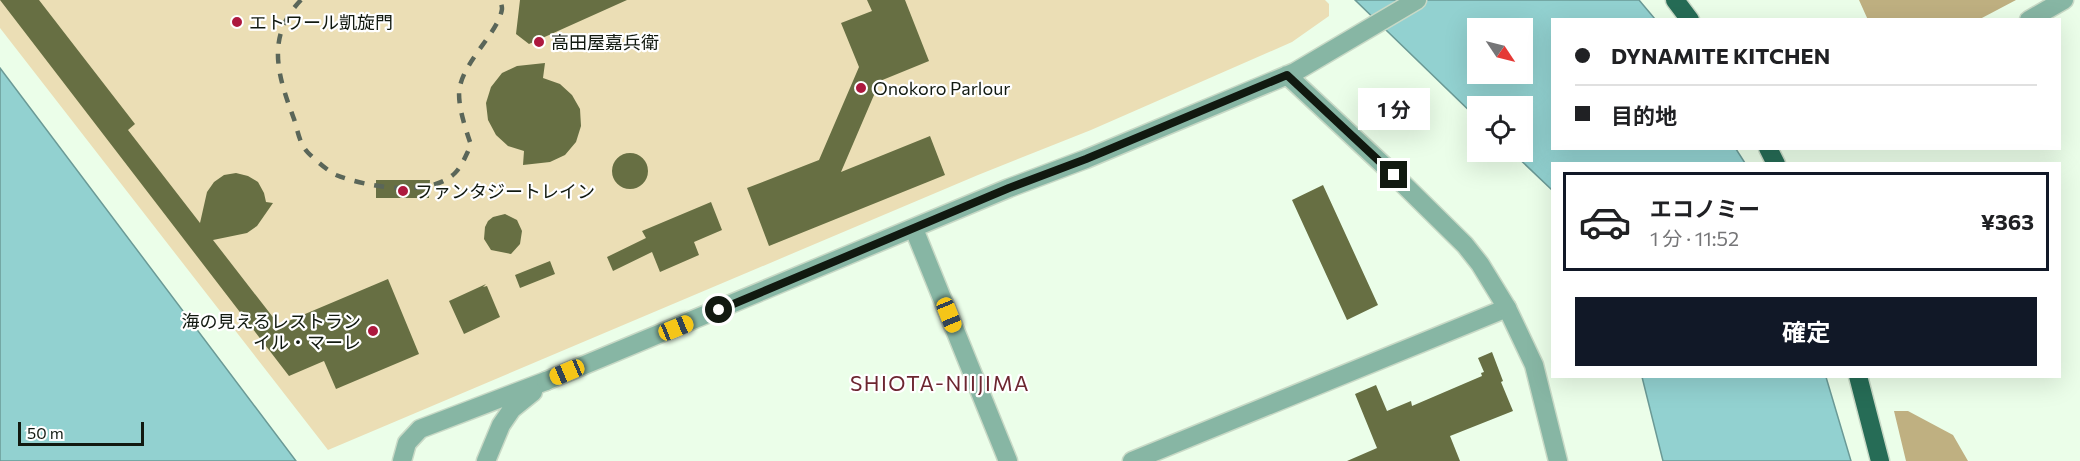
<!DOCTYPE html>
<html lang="ja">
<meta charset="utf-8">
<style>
:root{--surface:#fff;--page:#f2f2f2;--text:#202124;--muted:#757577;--line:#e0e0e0;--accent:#111827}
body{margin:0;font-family:Commissioner,"Noto Sans JP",sans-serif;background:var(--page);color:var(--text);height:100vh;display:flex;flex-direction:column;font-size:22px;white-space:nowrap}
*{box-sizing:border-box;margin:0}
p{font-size:20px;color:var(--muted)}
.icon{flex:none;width:33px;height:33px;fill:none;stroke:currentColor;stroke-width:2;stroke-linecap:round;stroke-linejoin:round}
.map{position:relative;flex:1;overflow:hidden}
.side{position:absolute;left:1551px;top:162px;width:510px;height:216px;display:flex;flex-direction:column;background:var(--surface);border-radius:0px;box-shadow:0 6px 24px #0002}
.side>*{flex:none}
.top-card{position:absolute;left:1551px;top:18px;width:510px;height:132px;border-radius:0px;box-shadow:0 6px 24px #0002;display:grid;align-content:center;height:132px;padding:0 24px;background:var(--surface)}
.needle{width:39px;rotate:125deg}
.fabs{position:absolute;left:1467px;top:18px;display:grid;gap:12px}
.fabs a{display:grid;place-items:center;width:66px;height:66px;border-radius:0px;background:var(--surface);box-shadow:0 6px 24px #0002;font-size:30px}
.scale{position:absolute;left:18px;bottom:15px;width:126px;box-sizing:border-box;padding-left:6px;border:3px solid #111910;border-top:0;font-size:16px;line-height:21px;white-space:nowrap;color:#111910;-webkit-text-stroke:4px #fff;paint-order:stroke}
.end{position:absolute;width:27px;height:27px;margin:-14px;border:8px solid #111910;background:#fff;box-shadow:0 0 0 3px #fff}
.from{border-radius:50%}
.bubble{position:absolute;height:42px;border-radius:0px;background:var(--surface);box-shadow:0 6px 24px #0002;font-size:20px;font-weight:700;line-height:42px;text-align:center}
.car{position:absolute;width:18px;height:36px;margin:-18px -9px;border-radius:8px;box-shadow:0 0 4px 2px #0007;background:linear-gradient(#f5c518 24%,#345 0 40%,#f5c518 0 76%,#345 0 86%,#f5c518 0)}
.top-card b{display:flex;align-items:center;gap:21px;height:57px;font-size:22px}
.top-card b+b{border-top:2px solid var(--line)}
.top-card i{width:15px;height:15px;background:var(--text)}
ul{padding:10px 0 0;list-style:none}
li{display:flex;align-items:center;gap:18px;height:99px;margin:0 12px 9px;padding:0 12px;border:3px solid transparent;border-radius:0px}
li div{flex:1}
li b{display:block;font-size:22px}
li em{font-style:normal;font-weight:700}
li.on{border-color:var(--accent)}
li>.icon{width:54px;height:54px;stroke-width:1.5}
.cta{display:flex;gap:12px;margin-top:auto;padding:12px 24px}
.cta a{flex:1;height:69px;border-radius:0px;background:var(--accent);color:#fff;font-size:24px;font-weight:700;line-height:69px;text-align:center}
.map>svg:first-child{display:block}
</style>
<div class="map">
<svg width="2080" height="461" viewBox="0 0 2080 461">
<rect width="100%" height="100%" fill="#ebfee9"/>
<path fill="#ebdeb5" d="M0 0H1325L1329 4V16L1292 42 1091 130 978 175 328 450 0 28Z"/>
<path fill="#bfb081" d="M1859 0H2016L1980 19 1868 20Z
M1894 411H1908L1953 435 1968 461H1906Z"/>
<path fill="#92d1d0" stroke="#6b9a96" stroke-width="1.5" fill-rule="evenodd" d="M1355 0H1639L1655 19 1552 20V148L1736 149 1745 163 1552 164V190L1512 152H1522V106H1478L1477 118ZM1478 28H1522V74H1478Z
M0 68 296 461H0Z
M1642 377H1826L1851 461H1663Z"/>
<path fill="#676f43" d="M0 0H39L135 124 128 130 200 223 207 192 214 182 224 175 236 173 248 176 258 182 264 193 266 202 273 203 257 226 247 233 213 240 279 325 388 279 419 354 336 389 324 361 289 376Z
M520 0H627L529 44 516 34Z
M867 0H905L929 61 880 81 841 172 930 136 945 175 769 246 747 188 819 160 859 67 841 23 872 11Z
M545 63 543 78 560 84 572 95 580 109 581 126 576 142 565 155 550 162 523 165 524 151 508 146 496 135 488 120 486 103 491 87 502 73 517 66Z
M612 171a18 18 0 1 1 36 0a18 18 0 1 1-36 0Z
M376 180H430L429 198H376Z
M1323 185 1378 305 1347 320 1292 200Z
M711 202 722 230 694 242 699 255 660 272 652 252 613 271 607 257 646 238 642 231Z
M505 214 517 220 522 231 520 244 511 254 491 250 484 239 485 227 488 221 493 217Z
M550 261 555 274 520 288 515 275Z
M486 284 483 287 487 286 500 317 464 334 449 301Z
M1492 352 1503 381 1501 382 1513 411 1450 436 1460 461H1347L1377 448 1355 394 1376 385 1387 411 1411 401 1412 406 1482 376 1481 373 1484 372 1478 358Z"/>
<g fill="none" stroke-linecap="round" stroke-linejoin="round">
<g stroke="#c8d9c6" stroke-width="21">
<path id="minor" d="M2029 20 2064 0
M914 229 1008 461
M402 461 407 443 420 429 546 381
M486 461 501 425 512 409 533 392
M1132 461 1507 308"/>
</g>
<g stroke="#c8d9c6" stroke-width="21">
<path id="tertiary" d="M1287 75 1394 175 1465 245 1480 264 1507 308 1534 365 1558 461
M546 381 1009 188 1086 159 1295 72 1417 0"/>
</g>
<g stroke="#c8d9c6" stroke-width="21">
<path id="trunk" d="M1675 0 1690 20
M1768 148 1776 164
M1858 376 1880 461"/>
</g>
<use href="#minor" stroke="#87b6a4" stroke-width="18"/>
<use href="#tertiary" stroke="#87b6a4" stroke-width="18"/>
<use href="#trunk" stroke="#266c56" stroke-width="18"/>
<path stroke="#5a6659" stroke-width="4.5" stroke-dasharray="10 10" stroke-linecap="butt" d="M301 0C265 37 278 76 294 119 297 128 299 141 305 149 309 155 329 172 336 175 366 187 430 198 455 173 462 166 466 155 471 145 466 130 456 102 460 86 466 59 499 31 502 9 502 6 501 3 500 0"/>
</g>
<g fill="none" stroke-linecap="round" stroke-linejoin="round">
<path stroke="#111910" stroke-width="8" d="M719 310 1009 188 1086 159 1287 75 1394 175"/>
</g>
<g fill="#ad183e" stroke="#fff" stroke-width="2">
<circle cx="237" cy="22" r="6"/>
<circle cx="539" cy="42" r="6"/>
<circle cx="861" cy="88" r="6"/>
<circle cx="403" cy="191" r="6"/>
<circle cx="373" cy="331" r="6"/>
</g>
<g text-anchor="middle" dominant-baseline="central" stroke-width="4.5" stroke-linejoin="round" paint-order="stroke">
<g font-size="18" fill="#111910" stroke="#fff" text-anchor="start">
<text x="249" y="22">エトワール凱旋門</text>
<text x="551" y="42">高田屋嘉兵衛</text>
<text x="873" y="88">Onokoro Parlour</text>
<text x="415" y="191">ファンタジートレイン</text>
<text x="361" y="321" text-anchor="end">海の見えるレストラン<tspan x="361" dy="21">イル・マーレ</tspan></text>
</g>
<g font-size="21" letter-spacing="1.5" fill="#6c2630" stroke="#fff">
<text x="940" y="382">SHIOTA-NIIJIMA</text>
</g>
</g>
</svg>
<div class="fabs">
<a><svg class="needle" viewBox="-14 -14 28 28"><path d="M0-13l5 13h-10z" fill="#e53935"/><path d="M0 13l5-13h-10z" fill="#757577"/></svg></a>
<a><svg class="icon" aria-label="locate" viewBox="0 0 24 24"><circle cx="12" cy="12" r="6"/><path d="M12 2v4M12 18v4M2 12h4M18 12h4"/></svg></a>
</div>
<div class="scale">50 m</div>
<i class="end from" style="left:719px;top:310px"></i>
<i class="end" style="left:1394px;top:175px"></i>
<div class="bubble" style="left:1358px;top:88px;width:72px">1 分</div>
<i class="car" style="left:949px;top:315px;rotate:158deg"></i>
<i class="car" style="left:676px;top:328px;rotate:68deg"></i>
<i class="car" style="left:567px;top:372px;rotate:247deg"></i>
<div class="top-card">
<b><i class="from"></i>DYNAMITE KITCHEN</b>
<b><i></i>目的地</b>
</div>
<section class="side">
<ul>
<li class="on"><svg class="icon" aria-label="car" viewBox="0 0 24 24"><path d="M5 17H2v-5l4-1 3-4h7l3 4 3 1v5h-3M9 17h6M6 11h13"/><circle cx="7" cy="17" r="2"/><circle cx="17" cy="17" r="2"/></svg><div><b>エコノミー</b><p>1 分 · 11:52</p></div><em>¥363</em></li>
</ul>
<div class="cta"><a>確定</a></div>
</section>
</div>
